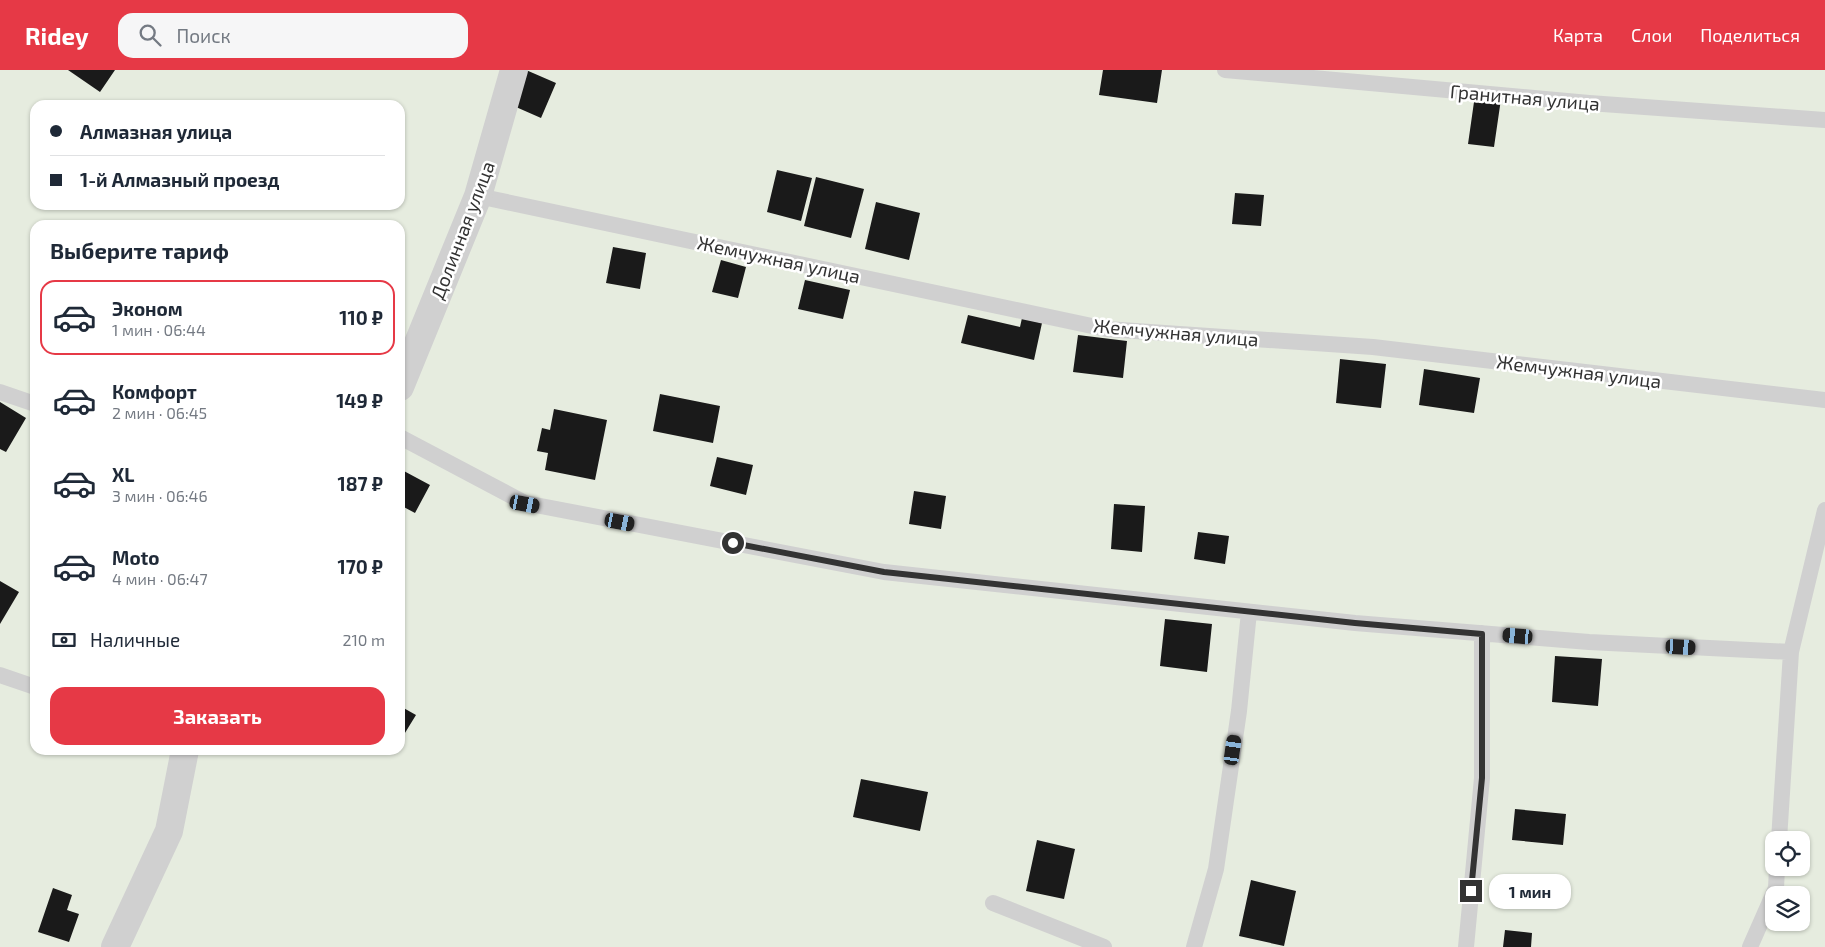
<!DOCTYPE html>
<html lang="ru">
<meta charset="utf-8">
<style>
:root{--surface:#fff;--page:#f6f6f7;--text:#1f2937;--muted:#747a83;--line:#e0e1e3;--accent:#e63946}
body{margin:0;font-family:"Exo 2",sans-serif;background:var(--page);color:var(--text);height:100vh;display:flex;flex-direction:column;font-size:19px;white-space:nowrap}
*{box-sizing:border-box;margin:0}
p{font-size:16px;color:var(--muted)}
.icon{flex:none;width:28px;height:28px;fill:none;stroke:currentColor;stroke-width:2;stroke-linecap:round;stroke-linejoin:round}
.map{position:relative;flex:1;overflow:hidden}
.sheet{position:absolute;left:30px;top:150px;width:375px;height:535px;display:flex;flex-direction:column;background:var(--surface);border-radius:15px;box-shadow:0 1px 4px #0004}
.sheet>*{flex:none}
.banner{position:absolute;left:30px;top:30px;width:375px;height:110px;border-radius:15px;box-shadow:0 1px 4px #0004;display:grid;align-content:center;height:110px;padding:0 20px;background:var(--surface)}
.tools{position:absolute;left:1765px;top:761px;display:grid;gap:10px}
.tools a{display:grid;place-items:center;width:45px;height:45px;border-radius:10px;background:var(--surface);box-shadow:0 1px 4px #0004;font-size:25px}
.end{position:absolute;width:22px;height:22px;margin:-11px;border:6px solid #333;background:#fff;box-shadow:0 0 0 2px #fff}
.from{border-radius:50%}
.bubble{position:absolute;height:35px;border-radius:15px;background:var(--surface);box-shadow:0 1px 4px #0004;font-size:16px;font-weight:700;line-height:35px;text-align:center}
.car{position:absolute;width:15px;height:30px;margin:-15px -8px;border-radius:6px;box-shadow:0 0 4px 1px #0007;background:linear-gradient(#222 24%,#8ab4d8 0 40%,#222 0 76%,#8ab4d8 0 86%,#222 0)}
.banner b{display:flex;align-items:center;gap:18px;height:48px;font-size:19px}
.banner b+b{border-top:1px solid var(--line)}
.banner i{width:12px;height:12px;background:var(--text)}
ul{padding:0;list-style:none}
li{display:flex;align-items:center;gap:15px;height:75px;margin:0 10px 8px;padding:0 10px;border:2px solid transparent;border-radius:15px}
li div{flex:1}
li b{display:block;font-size:19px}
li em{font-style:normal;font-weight:700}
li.active{border-color:var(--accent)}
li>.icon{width:45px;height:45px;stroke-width:1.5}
h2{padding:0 20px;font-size:22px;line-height:60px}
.pay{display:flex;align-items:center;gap:12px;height:55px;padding:0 20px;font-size:19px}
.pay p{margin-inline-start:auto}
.action{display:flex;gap:10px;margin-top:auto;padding:10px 20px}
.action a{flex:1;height:58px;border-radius:15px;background:var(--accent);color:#fff;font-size:20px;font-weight:700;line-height:58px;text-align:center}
header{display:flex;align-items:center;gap:30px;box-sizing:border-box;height:70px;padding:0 25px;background:var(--accent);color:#fff}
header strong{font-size:24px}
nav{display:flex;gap:28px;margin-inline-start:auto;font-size:18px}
.search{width:350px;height:45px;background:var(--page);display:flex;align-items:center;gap:12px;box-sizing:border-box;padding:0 18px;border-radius:15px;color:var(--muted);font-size:19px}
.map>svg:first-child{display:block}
</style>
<header>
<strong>Ridey</strong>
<div class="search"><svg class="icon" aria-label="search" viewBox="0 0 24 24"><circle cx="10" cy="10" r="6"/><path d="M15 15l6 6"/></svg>Поиск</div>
<nav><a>Карта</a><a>Слои</a><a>Поделиться</a></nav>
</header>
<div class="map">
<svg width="1825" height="877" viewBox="0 0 1825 877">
<rect width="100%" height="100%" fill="#fff"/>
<path fill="#e6ecdf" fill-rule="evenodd" d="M0 0H1825V877H0ZM35 35H400V135H35ZM35 155H400V680H35ZM1774 770H1801V798H1774ZM1774 825H1801V852H1774Z"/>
<path fill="#1a1a1a" d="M68 0H115L100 22Z
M526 0 556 13 541 48 507 33Z
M1103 0H1162L1157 33 1099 25Z
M1475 25 1501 29 1494 77 1468 74Z
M777 100 812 108 801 151 767 142Z
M816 107 864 119 851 168 804 156Z
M1235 123 1264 125 1261 156 1232 154Z
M876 132 920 143 909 190 865 179Z
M613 177 646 183 640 219 606 213Z
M721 190 746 197 738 228 712 222Z
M805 210 850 220 843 249 798 239Z
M968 245 1020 257 1022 248 1042 253 1034 290 961 273Z
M1078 265 1127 271 1123 308 1073 302Z
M1340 289 1386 294 1381 338 1336 333Z
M1424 299 1480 308 1474 343 1419 335Z
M660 324 720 336 713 373 653 361Z
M0 332 26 348 6 382 0 379Z
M554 339 607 350 595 410 545 400 548 383 537 381 542 358 550 360Z
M717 387 753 395 746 425 710 416Z
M402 400 430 415 415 443 400 435V405Z
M914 421 946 426 941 459 909 454Z
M1114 434 1145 436 1142 482 1111 479Z
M1198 462 1229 466 1225 494 1194 489Z
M0 511 19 522 0 554Z
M1165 549 1212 554 1207 602 1160 596Z
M1555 586 1602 589 1598 636 1552 632Z
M400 636 416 645 400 671Z
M861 709 928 722 920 761 853 747Z
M1515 739 1566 744 1563 775 1512 770Z
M1037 770 1075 779 1064 829 1026 821Z
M1251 810 1296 821 1284 876 1239 866Z
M53 818 72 825 67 840 79 844 69 872 38 862Z
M1505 860 1532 863 1531 877H1503Z"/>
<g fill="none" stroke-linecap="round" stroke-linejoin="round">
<path stroke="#d0d0d0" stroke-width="16" d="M1225 0 1589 33 1825 50
M478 126 1106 259 1373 277 1825 330
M0 322 35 334
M400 367 525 433 884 502 1355 553 1589 572 1791 582
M0 605 35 617
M1779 770 1791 582 1825 440
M993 833 1104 877
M1194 877 1216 799 1239 641 1249 542
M1466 877 1482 708V563
M1750 877 1776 818 1777 798"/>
<path stroke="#d0d0d0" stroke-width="28" d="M400 317 478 126 514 0
M115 877 169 761 185 680"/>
</g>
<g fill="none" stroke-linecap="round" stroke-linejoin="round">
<path stroke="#333" stroke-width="6" d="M733 473 884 502 1355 553 1482 564V708L1471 821"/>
</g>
<g text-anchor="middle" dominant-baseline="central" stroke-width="5" stroke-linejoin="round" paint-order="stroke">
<g font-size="19" fill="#333" stroke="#fff">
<text transform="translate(1525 27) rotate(5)">Гранитная улица</text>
<text transform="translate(462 160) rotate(-69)">Долинная улица</text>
<text transform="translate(779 189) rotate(12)">Жемчужная улица</text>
<text transform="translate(1176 262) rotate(5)">Жемчужная улица</text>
<text transform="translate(1579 301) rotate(7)">Жемчужная улица</text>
</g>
</g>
</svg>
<div class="tools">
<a><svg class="icon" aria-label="locate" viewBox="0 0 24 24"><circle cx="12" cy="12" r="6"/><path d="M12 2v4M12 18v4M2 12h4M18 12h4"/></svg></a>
<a><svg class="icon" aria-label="layers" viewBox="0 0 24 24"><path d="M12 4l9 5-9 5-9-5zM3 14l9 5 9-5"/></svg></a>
</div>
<i class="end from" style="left:733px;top:473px"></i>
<i class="end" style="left:1471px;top:821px"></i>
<div class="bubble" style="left:1489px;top:804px;width:82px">1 мин</div>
<i class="car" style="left:525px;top:434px;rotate:101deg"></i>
<i class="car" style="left:620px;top:452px;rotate:101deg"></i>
<i class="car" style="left:1518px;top:566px;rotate:275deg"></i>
<i class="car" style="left:1681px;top:577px;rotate:93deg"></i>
<i class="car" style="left:1233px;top:680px;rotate:8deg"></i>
<div class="banner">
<b><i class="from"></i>Алмазная улица</b>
<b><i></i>1-й Алмазный проезд</b>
</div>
<section class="sheet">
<h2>Выберите тариф</h2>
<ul>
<li class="active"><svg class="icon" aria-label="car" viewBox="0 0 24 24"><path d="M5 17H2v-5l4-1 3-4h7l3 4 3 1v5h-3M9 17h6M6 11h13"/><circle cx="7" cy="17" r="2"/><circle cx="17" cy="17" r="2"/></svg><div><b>Эконом</b><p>1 мин · 06:44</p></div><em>110 ₽</em></li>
<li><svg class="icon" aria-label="car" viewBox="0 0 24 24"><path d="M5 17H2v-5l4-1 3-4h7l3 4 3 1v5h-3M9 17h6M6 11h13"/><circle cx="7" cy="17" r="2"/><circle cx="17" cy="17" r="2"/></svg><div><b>Комфорт</b><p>2 мин · 06:45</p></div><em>149 ₽</em></li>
<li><svg class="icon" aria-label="car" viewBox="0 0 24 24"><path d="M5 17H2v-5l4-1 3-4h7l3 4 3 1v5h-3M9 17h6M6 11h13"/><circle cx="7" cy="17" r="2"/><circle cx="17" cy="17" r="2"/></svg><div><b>XL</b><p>3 мин · 06:46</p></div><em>187 ₽</em></li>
<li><svg class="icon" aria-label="car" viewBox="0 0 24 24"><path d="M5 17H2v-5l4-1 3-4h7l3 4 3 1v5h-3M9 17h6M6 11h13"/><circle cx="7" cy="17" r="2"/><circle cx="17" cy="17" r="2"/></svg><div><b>Moto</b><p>4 мин · 06:47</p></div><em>170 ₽</em></li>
</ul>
<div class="pay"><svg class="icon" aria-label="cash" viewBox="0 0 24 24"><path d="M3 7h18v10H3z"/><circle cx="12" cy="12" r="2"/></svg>Наличные<p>210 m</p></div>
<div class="action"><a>Заказать</a></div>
</section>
</div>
